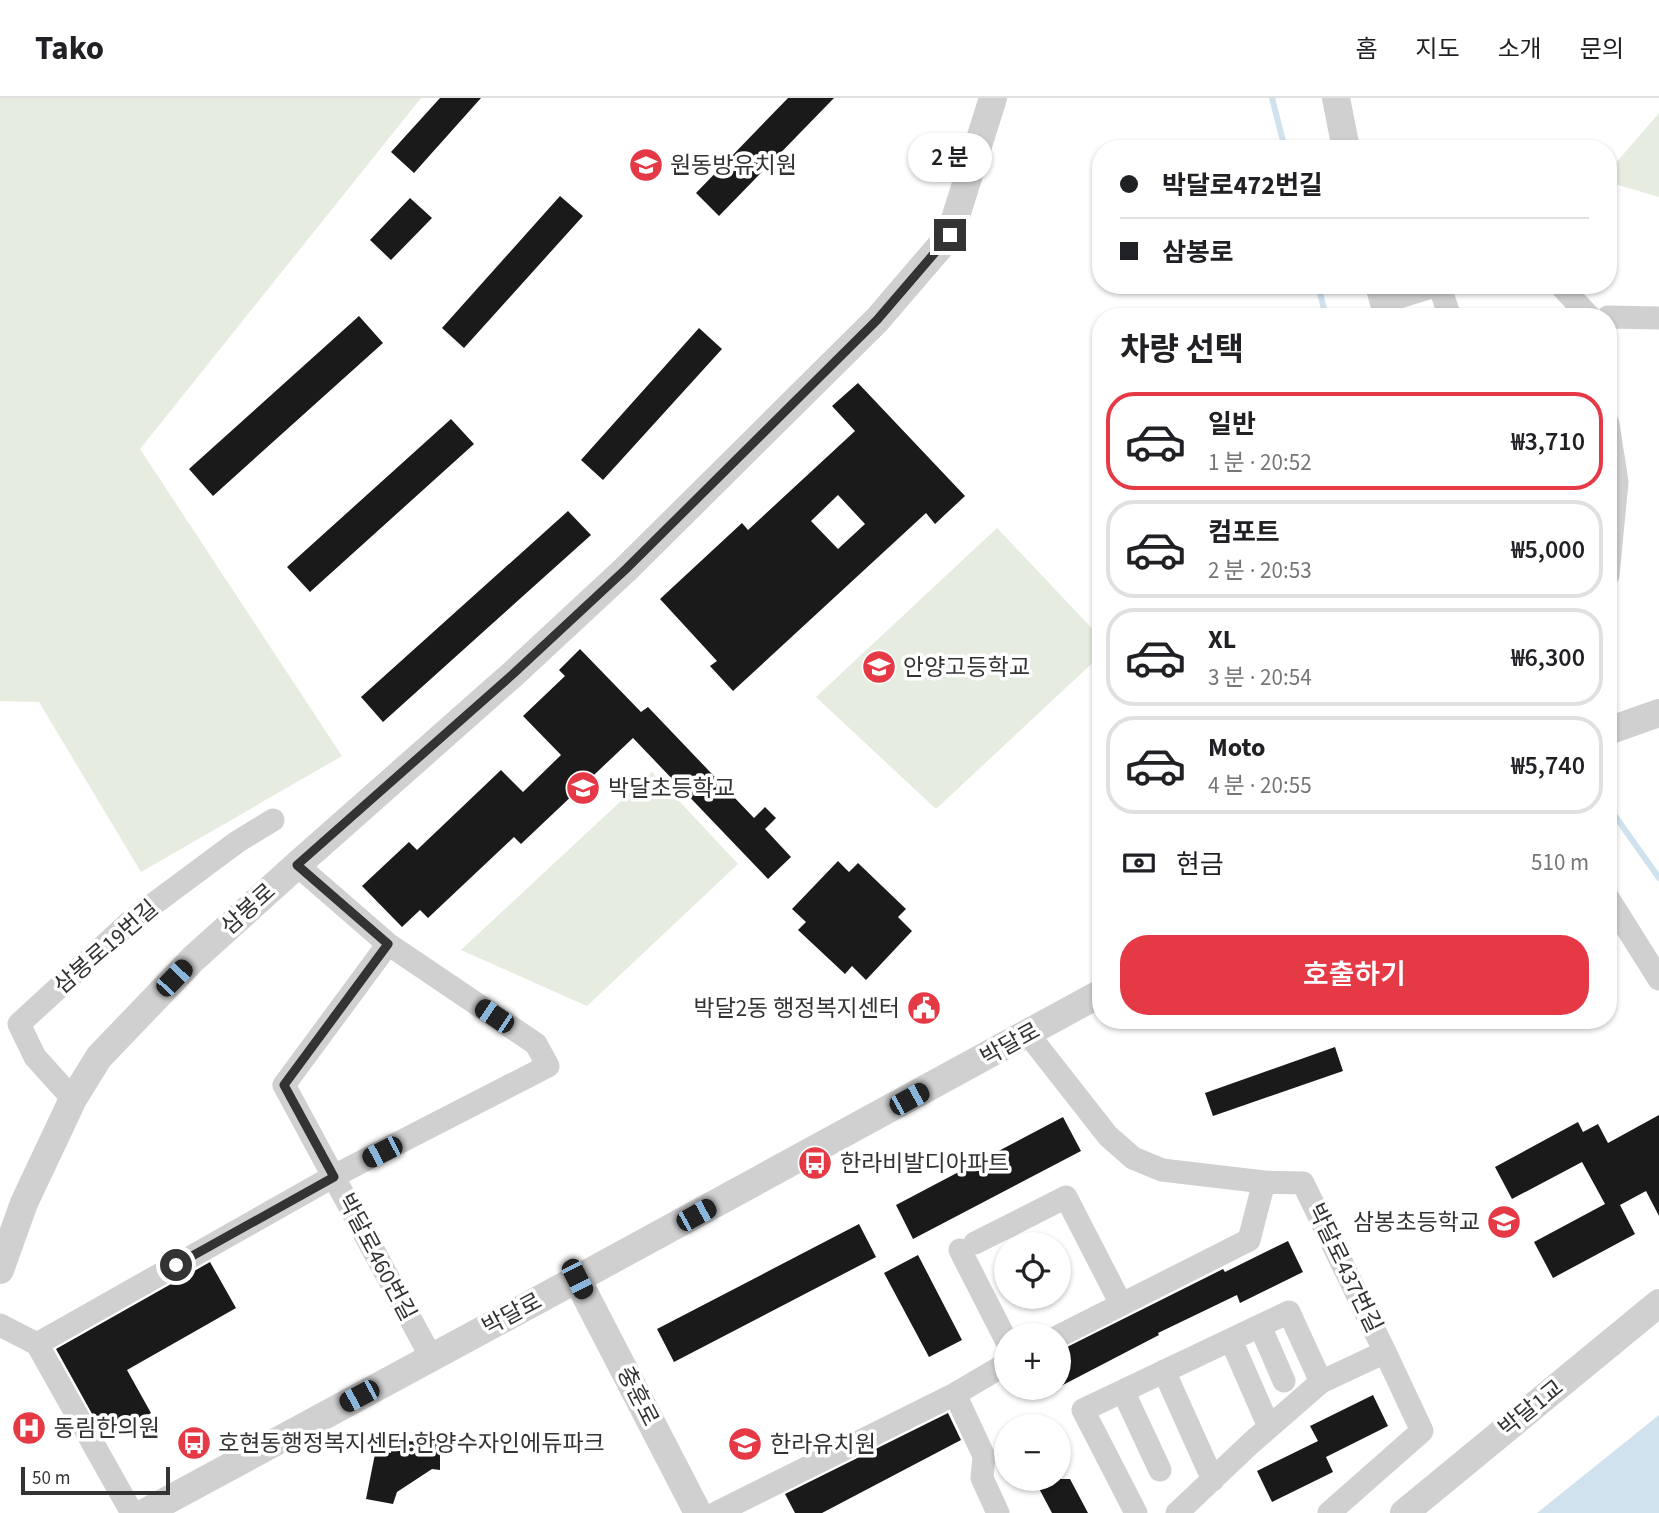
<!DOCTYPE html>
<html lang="ko">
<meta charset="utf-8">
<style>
:root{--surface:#fff;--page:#f2f2f2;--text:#202124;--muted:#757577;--line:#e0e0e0;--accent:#e63946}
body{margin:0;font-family:"Source Sans 3","Noto Sans KR",sans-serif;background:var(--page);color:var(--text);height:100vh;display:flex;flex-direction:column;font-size:26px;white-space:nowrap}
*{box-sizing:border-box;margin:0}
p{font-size:23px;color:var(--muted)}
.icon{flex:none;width:38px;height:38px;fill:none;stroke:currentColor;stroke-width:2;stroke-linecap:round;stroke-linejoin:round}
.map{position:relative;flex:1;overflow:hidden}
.sheet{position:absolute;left:1092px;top:210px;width:525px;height:721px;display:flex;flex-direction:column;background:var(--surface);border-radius:28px;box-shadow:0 2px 5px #0004}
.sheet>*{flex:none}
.guide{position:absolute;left:1092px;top:42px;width:525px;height:154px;border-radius:28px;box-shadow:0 2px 5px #0004;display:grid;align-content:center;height:154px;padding:0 28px;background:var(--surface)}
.tools{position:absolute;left:994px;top:1134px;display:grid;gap:14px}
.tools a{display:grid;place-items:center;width:77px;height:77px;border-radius:50%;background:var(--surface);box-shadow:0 2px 5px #0004;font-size:35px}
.scale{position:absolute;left:21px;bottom:18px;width:149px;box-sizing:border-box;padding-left:7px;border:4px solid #333;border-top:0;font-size:19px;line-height:24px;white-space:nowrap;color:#333;-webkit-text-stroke:5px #fff;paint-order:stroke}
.end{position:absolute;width:32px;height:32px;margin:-16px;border:9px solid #333;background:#fff;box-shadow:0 0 0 4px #fff}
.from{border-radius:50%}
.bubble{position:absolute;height:49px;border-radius:24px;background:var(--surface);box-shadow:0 2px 5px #0004;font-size:23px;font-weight:600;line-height:49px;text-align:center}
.car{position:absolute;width:21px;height:42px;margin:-21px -10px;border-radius:9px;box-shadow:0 0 5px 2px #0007;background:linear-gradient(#222 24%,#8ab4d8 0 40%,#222 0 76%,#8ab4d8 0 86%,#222 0)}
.guide b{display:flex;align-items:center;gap:24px;height:66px;font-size:26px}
.guide b+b{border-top:2px solid var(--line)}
.guide i{width:18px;height:18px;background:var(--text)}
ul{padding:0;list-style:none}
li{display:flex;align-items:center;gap:21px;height:98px;margin:0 14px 10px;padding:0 14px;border:4px solid var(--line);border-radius:28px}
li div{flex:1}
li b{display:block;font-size:26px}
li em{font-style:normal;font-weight:600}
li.active{border-color:var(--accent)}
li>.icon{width:63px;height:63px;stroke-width:1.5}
h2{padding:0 28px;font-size:32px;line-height:84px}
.pay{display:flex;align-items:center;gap:18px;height:77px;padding:0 28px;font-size:26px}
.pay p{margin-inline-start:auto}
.primary-button{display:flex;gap:14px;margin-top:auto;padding:14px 28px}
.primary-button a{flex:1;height:80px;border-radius:28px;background:var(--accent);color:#fff;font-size:28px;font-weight:600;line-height:80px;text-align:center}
header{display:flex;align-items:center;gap:42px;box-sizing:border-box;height:98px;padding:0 35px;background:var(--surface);border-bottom:2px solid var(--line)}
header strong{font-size:33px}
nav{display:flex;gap:38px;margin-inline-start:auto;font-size:24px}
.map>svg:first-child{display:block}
</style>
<header>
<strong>Tako</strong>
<nav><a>홈</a><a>지도</a><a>소개</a><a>문의</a></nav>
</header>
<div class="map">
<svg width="1659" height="1415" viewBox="0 0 1659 1415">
<rect width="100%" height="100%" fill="#fff"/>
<path fill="#e6ecdf" d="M0 0H421L140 351 342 658 141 774 39 604 0 603Z
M1659 15V99L1608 84V74Z
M997 430 1101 540V557L936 711 816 599Z
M652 674 738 766 587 908 461 852Z"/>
<path fill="#cfe2ee" d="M1659 1317V1415H1537Z"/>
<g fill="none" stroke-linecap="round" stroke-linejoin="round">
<path stroke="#cfe2ee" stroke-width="6" d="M1272 0 1285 51
M1318 187 1326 219
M1608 708 1659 780"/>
</g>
<path fill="#1a1a1a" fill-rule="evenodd" d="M440 0H481L414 75 391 54Z
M788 0H834L719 118 696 95Z
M560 98 583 118 464 250 442 230Z
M410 100 432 120 391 162 370 142Z
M359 218 383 245 213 398 189 371Z
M699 230 722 251 603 382 581 362Z
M858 285 965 398 935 426 926 415 733 593 710 568 717 563 660 501 742 425 748 432 855 333 832 308ZM838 397 865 426 838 451 811 423Z
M451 321 474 346 310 494 287 469Z
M568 413 591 437 383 624 361 599Z
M580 551 641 614 648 609 754 720 765 709 776 720 765 731 791 759 768 781 633 640 521 746 514 739 428 820 420 812 402 829 362 788 409 744 417 752 501 672 523 694 561 657 523 618 565 578 559 572Z
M838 763 849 774 858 765 906 811 898 819 912 833 866 882 852 868 845 876 798 832 806 824 792 811Z
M1335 949 1343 973 1213 1018 1205 995Z
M1659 1017V1118L1646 1093 1620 1107 1635 1136 1553 1180 1534 1144 1605 1106 1582 1064 1512 1101 1495 1069 1578 1024 1583 1034 1598 1026 1608 1045Z
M1063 1019 1081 1053 913 1141 896 1107Z
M859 1126 876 1159 674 1264 657 1231Z
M1288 1143 1303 1174 1240 1205 1237 1197 1158 1235 1159 1237 1059 1289V1252L1065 1250 1223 1171 1225 1174Z
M918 1157 962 1242 929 1259 884 1175Z
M210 1164 236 1210 127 1272 151 1315 106 1341 56 1251Z
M1373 1297 1388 1328 1326 1359 1333 1374 1272 1404 1257 1373 1318 1343 1310 1328Z
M948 1315 961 1342 822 1415H795L785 1396Z
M395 1343 440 1344V1372L432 1371 397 1394 393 1406 366 1401 375 1356 379 1357V1353L391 1355V1346H395Z
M1034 1381H1070L1088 1415H1052Z"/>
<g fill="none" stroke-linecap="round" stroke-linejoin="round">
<path stroke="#d0d0d0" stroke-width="23" d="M1439 187 1450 219
M1560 187 1590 219
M1383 204 1438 187
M1608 219 1659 220
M1608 326 1617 384 1608 477
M297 767 388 846 284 987 431 1259
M1608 800 1659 881
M1028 936 1108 1038 1133 1060 1162 1072 1264 1084 1303 1085 1385 1254 1422 1333 1329 1415
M73 1001 35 959 19 926 132 822 237 744 273 722
M975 1145 1066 1099 1121 1206
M960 1152 1006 1242
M0 1227 37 1246
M1260 1228 1284 1283
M1059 1238 1249 1142 1264 1084
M1231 1242 1269 1329
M1164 1273 1213 1382
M1123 1293 1160 1372
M955 1296 984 1358 982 1380 998 1415
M132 1415 37 1246 334 1078 548 968 536 946 388 846
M716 1415 955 1296 1006 1266
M1136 1415 1083 1312 1289 1214 1321 1284
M1177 1415 1251 1345 1321 1284 1385 1254"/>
<path stroke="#d0d0d0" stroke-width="28" d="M1336 0 1346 51
M1379 187 1388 219
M1608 633 1659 615
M0 1172 24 1105 73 1001 99 959 193 861 297 767 513 576 626 471 877 222 950 137 993 0
M577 1181 698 1415
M144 1415 577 1181 1101 895
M1404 1415 1659 1205"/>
</g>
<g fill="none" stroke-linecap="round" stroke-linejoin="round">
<path stroke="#333" stroke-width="9" d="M176 1167 334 1079 284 987 388 846 297 767 513 576 626 471 877 222 950 137"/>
</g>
<defs>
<g id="school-disc" transform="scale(1.75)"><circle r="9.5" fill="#e63946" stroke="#fff"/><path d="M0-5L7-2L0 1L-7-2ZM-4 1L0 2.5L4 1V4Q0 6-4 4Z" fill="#fff"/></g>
<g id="civic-disc" transform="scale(1.75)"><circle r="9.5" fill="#e63946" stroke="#fff"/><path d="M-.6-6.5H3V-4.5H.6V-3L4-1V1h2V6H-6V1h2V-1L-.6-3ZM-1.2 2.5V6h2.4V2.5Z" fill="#fff"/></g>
<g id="bus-disc" transform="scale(1.75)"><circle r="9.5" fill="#e63946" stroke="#fff"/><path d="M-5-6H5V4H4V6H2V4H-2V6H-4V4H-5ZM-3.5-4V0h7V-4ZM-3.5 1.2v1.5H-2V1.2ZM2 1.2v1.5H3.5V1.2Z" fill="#fff"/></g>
<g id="hospital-disc" transform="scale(1.75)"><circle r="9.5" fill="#e63946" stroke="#fff"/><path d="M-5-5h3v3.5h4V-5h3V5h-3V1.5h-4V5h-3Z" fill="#fff"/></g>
</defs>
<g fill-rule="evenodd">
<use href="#school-disc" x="646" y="67"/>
<use href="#school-disc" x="879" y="569"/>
<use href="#school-disc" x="583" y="690"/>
<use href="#civic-disc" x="924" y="910"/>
<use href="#bus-disc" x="815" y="1065"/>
<use href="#school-disc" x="1504" y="1124"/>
<use href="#hospital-disc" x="29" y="1330"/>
<use href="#bus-disc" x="194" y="1345"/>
<use href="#school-disc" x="745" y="1346"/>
</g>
<g text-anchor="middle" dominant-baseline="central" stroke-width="7" stroke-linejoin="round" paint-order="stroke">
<g font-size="23" fill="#333" stroke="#fff" text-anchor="start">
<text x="670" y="67">원동방유치원</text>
<text x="903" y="569">안양고등학교</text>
<text x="608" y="690">박달초등학교</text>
<text x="900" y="910" text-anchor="end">박달2동 행정복지센터</text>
<text x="840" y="1065">한라비발디아파트</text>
<text x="1480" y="1124" text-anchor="end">삼봉초등학교</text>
<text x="54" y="1330">동림한의원</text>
<text x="218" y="1345">호현동행정복지센터.한양수자인에듀파크</text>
<text x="770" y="1346">한라유치원</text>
</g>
<g font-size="23" fill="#333" stroke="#fff">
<text transform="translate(248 811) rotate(-42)">삼봉로</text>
<text transform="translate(106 849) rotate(-41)">삼봉로19번길</text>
<text transform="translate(1010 946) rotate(-29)">박달로</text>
<text transform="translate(377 1159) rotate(62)">박달로460번길</text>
<text transform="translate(1345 1170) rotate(64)">박달로437번길</text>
<text transform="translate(512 1216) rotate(-28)">박달로</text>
<text transform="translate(638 1298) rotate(63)">충훈로</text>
<text transform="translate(1531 1310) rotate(-39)">박달1교</text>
</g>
</g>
</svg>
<div class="tools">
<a><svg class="icon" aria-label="locate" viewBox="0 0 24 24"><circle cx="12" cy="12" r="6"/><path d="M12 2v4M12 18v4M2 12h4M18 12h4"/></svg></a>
<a>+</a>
<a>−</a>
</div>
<div class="scale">50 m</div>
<i class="end from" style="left:176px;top:1167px"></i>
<i class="end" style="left:950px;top:137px"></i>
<div class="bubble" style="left:908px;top:35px;width:84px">2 분</div>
<i class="car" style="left:174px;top:880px;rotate:44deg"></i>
<i class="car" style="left:494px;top:918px;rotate:304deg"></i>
<i class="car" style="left:909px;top:1001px;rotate:61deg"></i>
<i class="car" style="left:382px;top:1054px;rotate:243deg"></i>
<i class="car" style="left:696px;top:1117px;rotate:61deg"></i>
<i class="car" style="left:577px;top:1181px;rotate:153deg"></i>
<i class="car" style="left:359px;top:1298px;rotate:242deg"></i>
<div class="guide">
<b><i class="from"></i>박달로472번길</b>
<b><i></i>삼봉로</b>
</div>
<section class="sheet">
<h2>차량 선택</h2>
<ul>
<li class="active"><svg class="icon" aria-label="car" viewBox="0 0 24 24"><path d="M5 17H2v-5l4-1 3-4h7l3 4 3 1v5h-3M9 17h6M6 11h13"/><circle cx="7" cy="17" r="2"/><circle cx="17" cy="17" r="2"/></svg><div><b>일반</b><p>1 분 · 20:52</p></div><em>₩3,710</em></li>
<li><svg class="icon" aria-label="car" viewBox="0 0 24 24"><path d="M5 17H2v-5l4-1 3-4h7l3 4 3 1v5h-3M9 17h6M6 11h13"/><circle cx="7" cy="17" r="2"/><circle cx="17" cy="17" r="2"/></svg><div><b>컴포트</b><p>2 분 · 20:53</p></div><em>₩5,000</em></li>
<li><svg class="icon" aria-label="car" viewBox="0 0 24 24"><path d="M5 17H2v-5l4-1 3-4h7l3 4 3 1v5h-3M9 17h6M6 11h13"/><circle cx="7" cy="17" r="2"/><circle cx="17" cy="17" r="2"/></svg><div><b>XL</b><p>3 분 · 20:54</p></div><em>₩6,300</em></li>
<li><svg class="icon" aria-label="car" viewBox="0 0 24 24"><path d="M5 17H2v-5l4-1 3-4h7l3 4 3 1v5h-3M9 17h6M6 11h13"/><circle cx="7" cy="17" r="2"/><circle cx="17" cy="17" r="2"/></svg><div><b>Moto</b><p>4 분 · 20:55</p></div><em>₩5,740</em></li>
</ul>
<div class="pay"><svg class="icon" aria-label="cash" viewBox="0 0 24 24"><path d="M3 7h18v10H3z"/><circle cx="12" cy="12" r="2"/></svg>현금<p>510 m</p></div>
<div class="primary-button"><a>호출하기</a></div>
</section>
</div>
